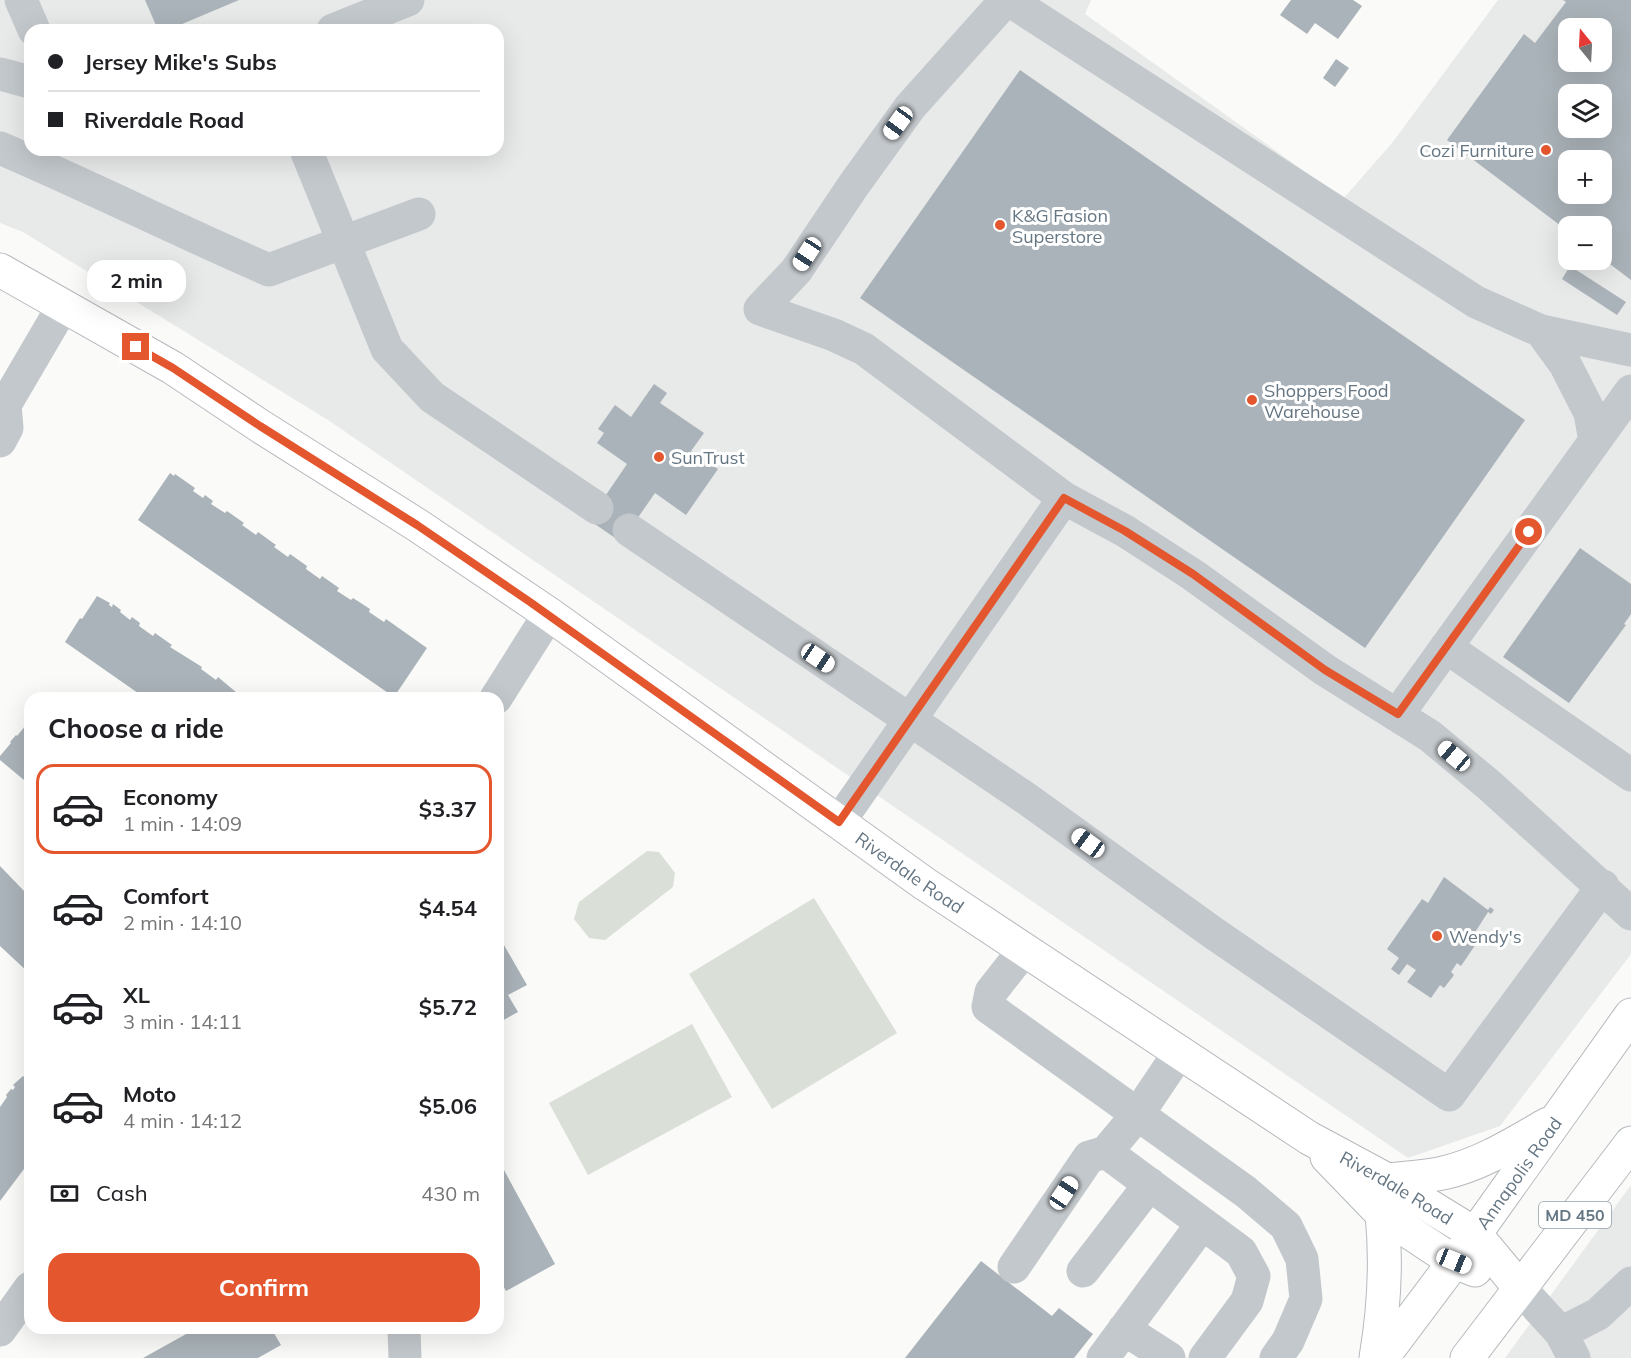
<!DOCTYPE html>
<meta charset="utf-8">
<style>
:root{--surface:#fff;--page:#f6f6f6;--text:#202124;--muted:#757577;--line:#e0e0e0;--accent:#e4572e}
body{margin:0;font-family:Mulish,sans-serif;background:var(--page);color:var(--text);height:100vh;display:flex;flex-direction:column;font-size:22px;white-space:nowrap}
*{box-sizing:border-box;margin:0}
p{font-size:20px;color:var(--muted)}
.icon{flex:none;width:33px;height:33px;fill:none;stroke:currentColor;stroke-width:2;stroke-linecap:round;stroke-linejoin:round}
.map{position:relative;flex:1;overflow:hidden}
.panel{position:absolute;left:24px;top:692px;width:480px;height:642px;display:flex;flex-direction:column;background:var(--surface);border-radius:18px;box-shadow:0 6px 24px #0002}
.panel>*{flex:none}
.top-card{position:absolute;left:24px;top:24px;width:480px;height:132px;border-radius:18px;box-shadow:0 6px 24px #0002;display:grid;align-content:center;height:132px;padding:0 24px;background:var(--surface)}
.needle{width:39px;rotate:342deg}
.controls{position:absolute;left:1558px;top:18px;display:grid;gap:12px}
.controls a{display:grid;place-items:center;width:54px;height:54px;border-radius:12px;background:var(--surface);box-shadow:0 6px 24px #0002;font-size:30px}
.end{position:absolute;width:27px;height:27px;margin:-14px;border:8px solid #e4572e;background:#fff;box-shadow:0 0 0 3px #fff}
.from{border-radius:50%}
.bubble{position:absolute;height:42px;border-radius:18px;background:var(--surface);box-shadow:0 6px 24px #0002;font-size:20px;font-weight:700;line-height:42px;text-align:center}
.car{position:absolute;width:18px;height:36px;margin:-18px -9px;border-radius:8px;box-shadow:0 0 4px 2px #0007;background:linear-gradient(#fff 24%,#345 0 40%,#fff 0 76%,#345 0 86%,#fff 0)}
.top-card b{display:flex;align-items:center;gap:21px;height:57px;font-size:22px}
.top-card b+b{border-top:2px solid var(--line)}
.top-card i{width:15px;height:15px;background:var(--text)}
ul{padding:0;list-style:none}
li{display:flex;align-items:center;gap:18px;height:90px;margin:0 12px 9px;padding:0 12px;border:3px solid transparent;border-radius:18px}
li div{flex:1}
li b{display:block;font-size:22px}
li em{font-style:normal;font-weight:700}
li.current{border-color:var(--accent)}
li>.icon{width:54px;height:54px;stroke-width:1.5}
h2{padding:0 24px;font-size:27px;line-height:72px}
.pay{display:flex;align-items:center;gap:15px;height:66px;padding:0 24px;font-size:22px}
.pay p{margin-inline-start:auto}
.cta{display:flex;gap:12px;margin-top:auto;padding:12px 24px}
.cta a{flex:1;height:69px;border-radius:18px;background:var(--accent);color:#fff;font-size:24px;font-weight:700;line-height:69px;text-align:center}
.map>svg:first-child{display:block}
</style>
<div class="map">
<svg width="1631" height="1358" viewBox="0 0 1631 1358">
<rect width="100%" height="100%" fill="#fafaf8"/>
<path fill="#e8e9e9" fill-rule="evenodd" d="M0 0H1091L1085 14 1343 199 1392 143 1498 0H1631V954L1500 1126 1408 1158 328 420 23 232 0 223ZM1569 28H1602V62H1569ZM30 30H498V150H30ZM1569 94H1602V128H1569ZM1569 160H1602V194H1569ZM1569 226H1602V260H1569Z
M1631 1185V1358H1505Z"/>
<path fill="#dadfd7" d="M647 851 659 852 675 873 673 887 605 940 589 938 574 919 579 902Z
M814 898 897 1033 772 1109 689 974Z
M692 1024 732 1097 588 1175 549 1103Z"/>
<path fill="#aab3b9" fill-rule="evenodd" d="M145 0H239L168 30H158Z
M1291 0H1353L1362 6 1338 39 1315 23 1307 34 1280 15Z
M1563 0H1631V280L1602 258V226H1569V232L1447 140 1524 34 1535 43 1566 2ZM1569 28H1602V62H1569ZM1569 94H1602V128H1569ZM1569 160H1602V194H1569Z
M1336 59 1349 68 1335 87 1323 78Z
M1020 70 1525 420 1365 648 860 298Z
M1570 266 1626 302 1617 315 1562 279Z
M654 384 667 393 660 403 704 433 691 451 718 469 686 515 655 493 621 542 589 520 627 464 597 443 604 433 598 429 615 405 631 417Z
M170 473 174 476 175 474 195 488 193 491 203 498 205 495 213 501 211 504 225 513 227 511 244 523 242 525 256 535 258 532 276 545 274 547 288 557 290 554 307 566 306 569 320 579 322 576 339 588 337 591 351 600 353 598 370 609 369 612 384 622 386 619 427 648 394 697 138 520Z
M1580 548 1631 584V614L1624 624 1626 625 1569 703 1503 657Z
M97 596 110 603 109 605 112 607 113 604 121 610 120 612 130 620 132 617 140 623 139 626 153 636 155 633 172 645 170 647 202 667 201 669 216 680 218 677 243 698H145L65 642 80 618 82 619Z
M30 720V785L0 760V756L11 743 10 742 16 735 17 736Z
M0 866 25 892 27 890 30 893V974L0 946Z
M1444 877 1488 910 1490 907 1494 910 1491 914 1488 912 1474 934 1480 938 1461 966 1457 963 1451 972 1454 975 1444 988 1440 985 1431 998 1407 982 1416 970 1407 964 1399 975 1391 969 1399 958 1387 949 1422 899 1428 903Z
M500 938 527 985 508 995 518 1012 498 1023V939Z
M23 1076 30 1081V1161L0 1201V1107L7 1097 6 1095 11 1089 13 1090 15 1087 13 1085Z
M498 1159 555 1264 506 1291 498 1277Z
M981 1261 1052 1316 1059 1308 1093 1334 1074 1358H905Z
M197 1328H271L281 1345 258 1358H143Z"/>
<g fill="none" stroke-linecap="round" stroke-linejoin="round">
<g stroke="#b5babe" stroke-width="35">
<g id="major">
<path id="s1" d="M0 270 173 368 260 426 417 525 549 614 925 884 1309 1138 1387 1180 1475 1234 1520 1288"/>
<path d="M1327 1157 1382 1214 1453 1261 1475 1270"/>
<path d="M1387 1180C1406 1178 1425 1177 1443 1173 1480 1165 1515 1143 1548 1124"/>
<path d="M1376 1358C1384 1310 1387 1263 1382 1214"/>
<path id="s2" d="M1382 1358 1475 1234 1631 1015"/>
<path d="M1467 1358 1631 1143"/>
</g>
</g>
<path stroke="#c3c8cc" stroke-width="33" d="M21 0 34 30
M1006 0 910 107 853 186 796 271 760 309 834 335 864 349 1064 498 1125 531 1193 575 1325 670 1430 736 1489 785 1631 914
M1009 0 1476 302 1541 331 1631 350
M333 30 408 0
M0 74 30 82
M0 148C91 187 179 231 269 270L419 214
M306 150 387 349 432 397 597 508
M1541 331 1565 364 1590 413 1595 441
M0 441 7 428 5 405 63 306
M629 530 1024 797 1212 932 1449 1095 1603 886
M1446 647 1631 775
M496 698 549 614
M1398 714 1631 391
M839 822 1064 498
M1024 950 991 992 988 1007 1246 1192 1286 1226 1302 1259 1306 1299 1288 1341 1276 1358
M1106 1152 1138 1114 1179 1053
M1014 1267 1089 1157 1106 1152 1241 1252 1254 1276 1247 1301 1205 1358
M1083 1271 1150 1184
M1520 1288 1561 1333 1574 1358
M404 1328 405 1358
M1124 1329 1169 1358
M0 1330 30 1288
M1561 1333 1598 1314 1631 1283
M1103 1358 1202 1224"/>
<use href="#major" stroke="#fff" stroke-width="33"/>
</g>
<g fill="none" stroke-linecap="round" stroke-linejoin="round">
<path stroke="#e4572e" stroke-width="8" d="M136 347 173 368 260 426 417 525 530 602 839 822 1064 498 1125 531 1193 574 1325 670 1398 714 1529 532"/>
</g>
<g fill="#e4572e" stroke="#fff" stroke-width="2">
<circle cx="1546" cy="150" r="6"/>
<circle cx="1000" cy="225" r="6"/>
<circle cx="1252" cy="400" r="6"/>
<circle cx="659" cy="457" r="6"/>
<circle cx="1437" cy="936" r="6"/>
</g>
<g text-anchor="middle" dominant-baseline="central" stroke-width="6" stroke-linejoin="round" paint-order="stroke">
<rect fill="#fff" stroke="#939fa8" stroke-width="1.5" x="1539" y="1202" width="72" height="26" rx="4.5"/>
<g font-size="16" font-weight="bold" fill="#657683">
<text x="1575" y="1215">MD 450</text>
</g>
<g font-size="18" fill="#657683" stroke="#fff" text-anchor="start">
<text x="1534" y="150" text-anchor="end">Cozi Furniture</text>
<text x="1012" y="215">K&amp;G Fasion<tspan x="1012" dy="21">Superstore</tspan></text>
<text x="1264" y="390">Shoppers Food<tspan x="1264" dy="21">Warehouse</tspan></text>
<text x="671" y="457">SunTrust</text>
<text x="1449" y="936">Wendy's</text>
</g>
<g font-size="18" fill="#657683" stroke="#fff">
<text stroke="none"><textPath href="#s1" startOffset="1092">Riverdale Road</textPath></text>
<text stroke="none"><textPath href="#s2" startOffset="230">Annapolis Road</textPath></text>
<text stroke="none"><textPath href="#s1" startOffset="1672">Riverdale Road</textPath></text>
</g>
</g>
</svg>
<div class="controls">
<a><svg class="needle" viewBox="-14 -14 28 28"><path d="M0-13l5 13h-10z" fill="#e53935"/><path d="M0 13l5-13h-10z" fill="#757577"/></svg></a>
<a><svg class="icon" aria-label="layers" viewBox="0 0 24 24"><path d="M12 4l9 5-9 5-9-5zM3 14l9 5 9-5"/></svg></a>
<a>+</a>
<a>−</a>
</div>
<i class="end from" style="left:1529px;top:532px"></i>
<i class="end" style="left:136px;top:347px"></i>
<div class="bubble" style="left:87px;top:260px;width:99px">2 min</div>
<i class="car" style="left:898px;top:123px;rotate:216deg"></i>
<i class="car" style="left:807px;top:254px;rotate:213deg"></i>
<i class="car" style="left:818px;top:658px;rotate:124deg"></i>
<i class="car" style="left:1454px;top:756px;rotate:310deg"></i>
<i class="car" style="left:1088px;top:843px;rotate:306deg"></i>
<i class="car" style="left:1064px;top:1193px;rotate:34deg"></i>
<i class="car" style="left:1454px;top:1261px;rotate:112deg"></i>
<div class="top-card">
<b><i class="from"></i>Jersey Mike's Subs</b>
<b><i></i>Riverdale Road</b>
</div>
<section class="panel">
<h2>Choose a ride</h2>
<ul>
<li class="current"><svg class="icon" aria-label="car" viewBox="0 0 24 24"><path d="M5 17H2v-5l4-1 3-4h7l3 4 3 1v5h-3M9 17h6M6 11h13"/><circle cx="7" cy="17" r="2"/><circle cx="17" cy="17" r="2"/></svg><div><b>Economy</b><p>1 min · 14:09</p></div><em>$3.37</em></li>
<li><svg class="icon" aria-label="car" viewBox="0 0 24 24"><path d="M5 17H2v-5l4-1 3-4h7l3 4 3 1v5h-3M9 17h6M6 11h13"/><circle cx="7" cy="17" r="2"/><circle cx="17" cy="17" r="2"/></svg><div><b>Comfort</b><p>2 min · 14:10</p></div><em>$4.54</em></li>
<li><svg class="icon" aria-label="car" viewBox="0 0 24 24"><path d="M5 17H2v-5l4-1 3-4h7l3 4 3 1v5h-3M9 17h6M6 11h13"/><circle cx="7" cy="17" r="2"/><circle cx="17" cy="17" r="2"/></svg><div><b>XL</b><p>3 min · 14:11</p></div><em>$5.72</em></li>
<li><svg class="icon" aria-label="car" viewBox="0 0 24 24"><path d="M5 17H2v-5l4-1 3-4h7l3 4 3 1v5h-3M9 17h6M6 11h13"/><circle cx="7" cy="17" r="2"/><circle cx="17" cy="17" r="2"/></svg><div><b>Moto</b><p>4 min · 14:12</p></div><em>$5.06</em></li>
</ul>
<div class="pay"><svg class="icon" aria-label="cash" viewBox="0 0 24 24"><path d="M3 7h18v10H3z"/><circle cx="12" cy="12" r="2"/></svg>Cash<p>430 m</p></div>
<div class="cta"><a>Confirm</a></div>
</section>
</div>
